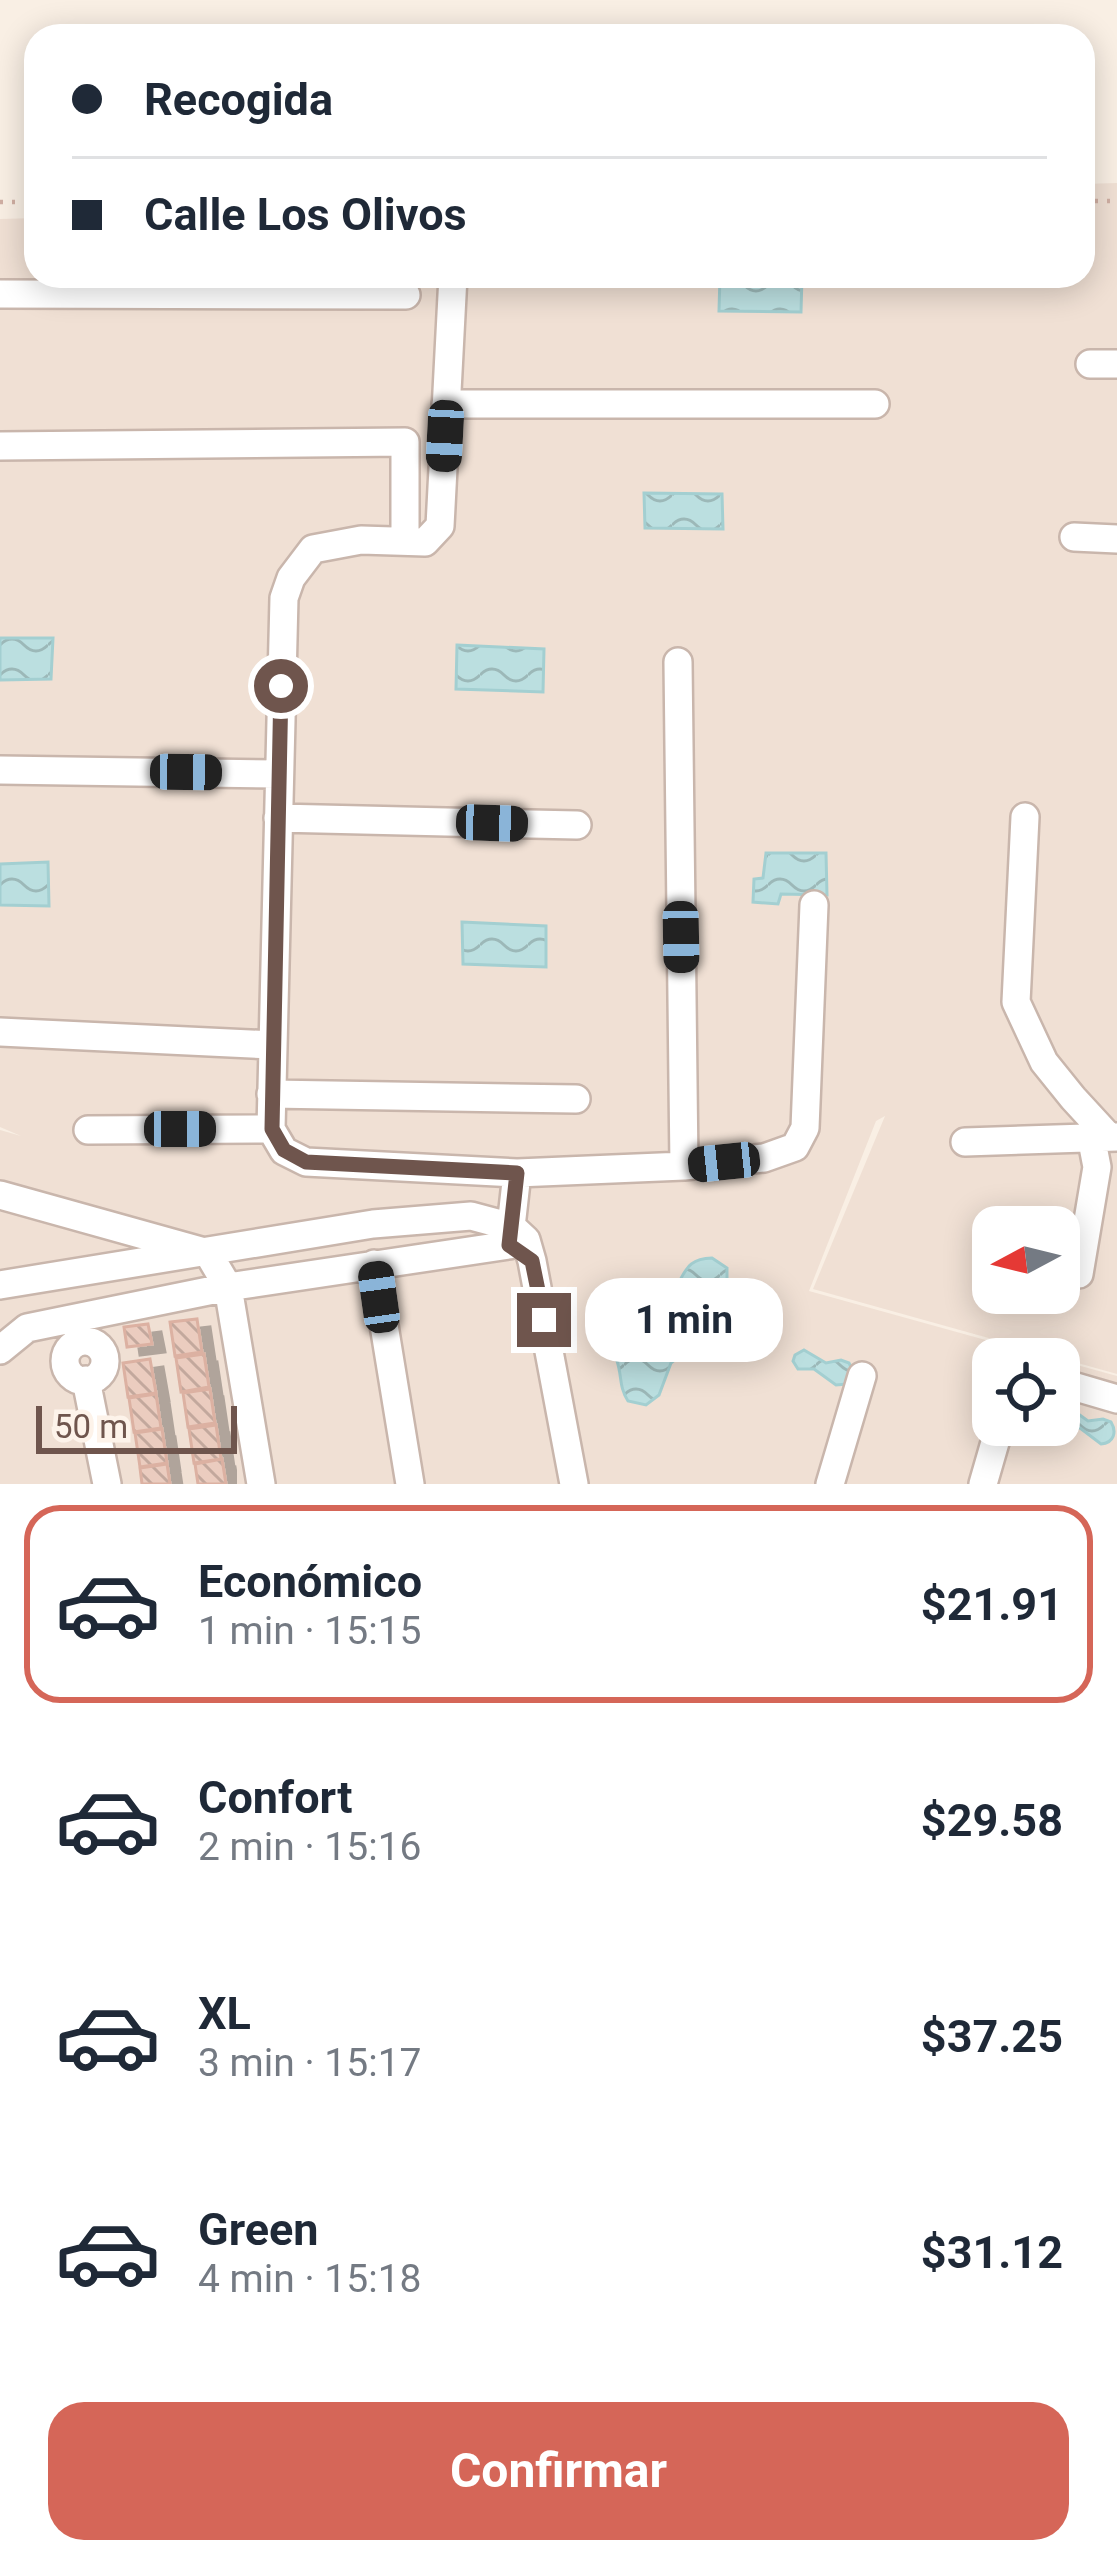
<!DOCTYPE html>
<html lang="es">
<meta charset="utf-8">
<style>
:root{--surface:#fff;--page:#f6f6f7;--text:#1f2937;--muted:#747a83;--line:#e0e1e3;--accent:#d56658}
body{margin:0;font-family:Roboto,sans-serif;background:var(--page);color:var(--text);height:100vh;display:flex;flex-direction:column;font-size:45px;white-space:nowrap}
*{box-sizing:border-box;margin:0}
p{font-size:39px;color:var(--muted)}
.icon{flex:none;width:66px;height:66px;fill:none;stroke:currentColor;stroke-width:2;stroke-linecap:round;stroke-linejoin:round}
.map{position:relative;height:1484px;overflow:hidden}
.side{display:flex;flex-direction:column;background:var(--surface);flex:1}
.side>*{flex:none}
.top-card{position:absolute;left:24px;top:24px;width:1071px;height:264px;border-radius:36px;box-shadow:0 6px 30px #0003;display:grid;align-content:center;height:264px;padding:0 48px;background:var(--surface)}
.needle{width:78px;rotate:263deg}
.buttons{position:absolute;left:972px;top:1206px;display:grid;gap:24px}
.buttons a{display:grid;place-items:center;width:108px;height:108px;border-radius:24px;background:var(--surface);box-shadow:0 6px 30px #0003;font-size:60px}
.scale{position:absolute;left:36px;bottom:30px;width:201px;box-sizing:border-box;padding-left:12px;border:6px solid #6f554d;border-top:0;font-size:33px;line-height:42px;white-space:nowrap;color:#6f554d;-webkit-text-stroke:9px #fdf3ea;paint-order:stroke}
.end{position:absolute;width:54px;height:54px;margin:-27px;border:15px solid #6f554d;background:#fff;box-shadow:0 0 0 6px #fff}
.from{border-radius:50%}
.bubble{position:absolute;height:84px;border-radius:36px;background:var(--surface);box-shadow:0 6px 30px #0003;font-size:39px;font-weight:700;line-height:84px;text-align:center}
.car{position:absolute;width:36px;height:72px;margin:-36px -18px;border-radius:15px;box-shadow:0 0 9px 3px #0007;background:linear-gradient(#222 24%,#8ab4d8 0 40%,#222 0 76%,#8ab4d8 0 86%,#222 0)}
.top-card b{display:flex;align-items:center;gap:42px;height:114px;font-size:45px}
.top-card b+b{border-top:3px solid var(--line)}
.top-card i{width:30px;height:30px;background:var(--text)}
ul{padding:21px 0 0;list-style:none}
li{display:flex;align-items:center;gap:36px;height:198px;margin:0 24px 18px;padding:0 24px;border:6px solid transparent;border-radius:36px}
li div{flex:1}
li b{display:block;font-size:45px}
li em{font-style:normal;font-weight:700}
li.selected{border-color:var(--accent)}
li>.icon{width:108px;height:108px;stroke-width:1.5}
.action{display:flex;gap:24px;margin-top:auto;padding:24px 48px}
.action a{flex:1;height:138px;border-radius:36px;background:var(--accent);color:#fff;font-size:48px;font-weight:700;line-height:138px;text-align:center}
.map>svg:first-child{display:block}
</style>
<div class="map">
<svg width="1117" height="1484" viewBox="0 0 1117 1484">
<defs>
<pattern id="water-waves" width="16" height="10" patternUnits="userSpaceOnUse" patternTransform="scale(3)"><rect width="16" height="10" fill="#bbdfe0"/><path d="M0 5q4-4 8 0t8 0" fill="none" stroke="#9cb8b8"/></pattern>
<pattern id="building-back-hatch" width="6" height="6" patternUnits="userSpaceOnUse" patternTransform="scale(3)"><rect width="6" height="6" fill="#ebccbf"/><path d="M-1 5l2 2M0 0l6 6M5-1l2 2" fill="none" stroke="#c3a89d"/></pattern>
<filter id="shadow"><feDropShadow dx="13" dy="8" stdDeviation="0" flood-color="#0004"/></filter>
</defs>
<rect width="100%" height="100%" fill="#f9efe4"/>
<path fill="#f0e0d4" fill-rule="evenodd" d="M1117 183V1374L813 1289 885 1116 876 1121 809 1291 1054 1359H993V1425H1059V1360L1117 1376V1484H0V1130L21 1136 0 1127V219L36 218V276H1083V184ZM993 1227H1059V1293H993Z"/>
<path fill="url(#water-waves)" stroke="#a3cfd1" stroke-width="3" d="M720 276H802L801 312 719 311Z
M644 493 722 494 723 529 645 528Z
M0 638H53L51 679 0 680Z
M457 645 544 649 543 692 456 689Z
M766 853H826L827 895 781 894 778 904 753 902 754 879 763 878Z
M48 862 49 906 0 905V864Z
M462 922 546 926V967L463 964Z
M712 1258 727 1268V1287L714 1308 689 1334 686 1350 671 1363 659 1395 646 1405 628 1401C619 1387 622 1376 617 1361 613 1345 604 1338 607 1321 628 1320 655 1309 670 1294 687 1276 682 1259 712 1258Z
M804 1350 826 1363 841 1360 849 1363 853 1371 847 1384 836 1385 814 1369H798L793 1361 795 1355Z
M1063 1407 1070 1408 1088 1421 1103 1419 1111 1422C1117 1432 1114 1443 1101 1444L1080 1428 1060 1426 1059 1410Z"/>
<path fill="url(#building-back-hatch)" stroke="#dcb1a2" stroke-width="3" filter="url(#shadow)" d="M197 1319 202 1352 175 1356 170 1322Z
M148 1324 152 1344 127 1347 124 1327Z
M204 1354 209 1387 181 1392 176 1358Z
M150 1359 156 1393 128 1397 123 1363Z
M210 1389 215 1423 188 1427 183 1393Z
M156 1394 161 1428 134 1432 129 1398Z
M216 1425 221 1459 194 1463 189 1429Z
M162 1429 167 1463 140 1467 135 1433Z
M222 1459 226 1484H198L195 1464Z
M167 1464 170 1484H142L140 1468Z"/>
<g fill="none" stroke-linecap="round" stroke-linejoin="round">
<g stroke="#c9b6ac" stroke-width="32">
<path id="minor" d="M453 276 440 526 425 542 361 540 313 549 291 578 284 598 271 1129 284 1151 306 1162 517 1173 509 1245
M0 294 406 295
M1090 364H1117
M446 404H875
M0 446 405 442V540
M1074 537 1117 539
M0 770 279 774
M1025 817 1016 1002 1044 1062 1073 1098 1108 1136
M278 818 577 825
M0 1032 272 1045
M271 1094 576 1099
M88 1130 271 1129
M965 1142 1117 1137
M684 1166 764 1158 795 1147 805 1128 814 905
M517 1173 684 1166 678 662
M0 1195 208 1253 228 1287 261 1484
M374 1264 410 1484
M1079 1274 1097 1167 1091 1136
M0 1285 373 1224 471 1216 512 1227 526 1240 532 1261 574 1484
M65 1361a20 20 0 1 1 40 0a20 20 0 1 1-40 0Z
M0 1350 27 1328 66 1320 228 1287 509 1245
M86 1380 107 1484
M1059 1382 1117 1399
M830 1484 862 1376
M983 1484 1000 1425"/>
</g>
<path stroke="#d0afa3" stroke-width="4.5" stroke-dasharray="3 9" stroke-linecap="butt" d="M1083 201H1117
M0 202H36"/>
<use href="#minor" stroke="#fff" stroke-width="27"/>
</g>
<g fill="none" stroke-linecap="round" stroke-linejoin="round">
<path stroke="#6f554d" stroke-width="15" d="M281 686 272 1129 284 1150 306 1162 517 1173 509 1245 532 1261 544 1320"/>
</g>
</svg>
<div class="buttons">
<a><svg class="needle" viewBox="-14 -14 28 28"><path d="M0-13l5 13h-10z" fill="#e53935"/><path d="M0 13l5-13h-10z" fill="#747a83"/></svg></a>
<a><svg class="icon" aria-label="locate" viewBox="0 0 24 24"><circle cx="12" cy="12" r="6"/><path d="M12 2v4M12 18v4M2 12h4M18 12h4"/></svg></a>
</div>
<div class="scale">50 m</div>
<i class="end from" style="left:281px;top:686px"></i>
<i class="end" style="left:544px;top:1320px"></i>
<div class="bubble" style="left:585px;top:1278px;width:198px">1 min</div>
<i class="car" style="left:445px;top:436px;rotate:183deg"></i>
<i class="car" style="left:186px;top:772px;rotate:91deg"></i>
<i class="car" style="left:492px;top:823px;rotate:92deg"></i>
<i class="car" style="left:681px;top:937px;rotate:179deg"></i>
<i class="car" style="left:180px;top:1129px;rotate:90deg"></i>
<i class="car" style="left:724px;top:1162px;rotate:264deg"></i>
<i class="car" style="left:379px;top:1297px;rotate:352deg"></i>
<div class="top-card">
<b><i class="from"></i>Recogida</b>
<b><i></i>Calle Los Olivos</b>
</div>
</div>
<section class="side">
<ul>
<li class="selected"><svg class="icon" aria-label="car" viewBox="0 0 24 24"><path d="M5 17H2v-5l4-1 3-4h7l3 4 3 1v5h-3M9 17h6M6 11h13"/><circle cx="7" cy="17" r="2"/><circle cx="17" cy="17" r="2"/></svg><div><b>Económico</b><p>1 min · 15:15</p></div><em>$21.91</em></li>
<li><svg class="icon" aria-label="car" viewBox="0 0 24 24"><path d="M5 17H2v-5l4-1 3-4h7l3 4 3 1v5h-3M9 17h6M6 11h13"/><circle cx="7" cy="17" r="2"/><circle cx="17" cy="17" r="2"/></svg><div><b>Confort</b><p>2 min · 15:16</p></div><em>$29.58</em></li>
<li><svg class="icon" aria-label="car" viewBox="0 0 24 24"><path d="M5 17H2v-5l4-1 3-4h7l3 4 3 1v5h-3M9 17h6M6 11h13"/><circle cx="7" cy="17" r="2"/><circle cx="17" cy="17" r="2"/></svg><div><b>XL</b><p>3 min · 15:17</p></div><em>$37.25</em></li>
<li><svg class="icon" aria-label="car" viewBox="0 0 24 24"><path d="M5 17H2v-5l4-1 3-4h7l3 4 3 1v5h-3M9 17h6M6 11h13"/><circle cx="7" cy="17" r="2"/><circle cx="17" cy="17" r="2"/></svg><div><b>Green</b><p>4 min · 15:18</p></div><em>$31.12</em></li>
</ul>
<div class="action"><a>Confirmar</a></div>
</section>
